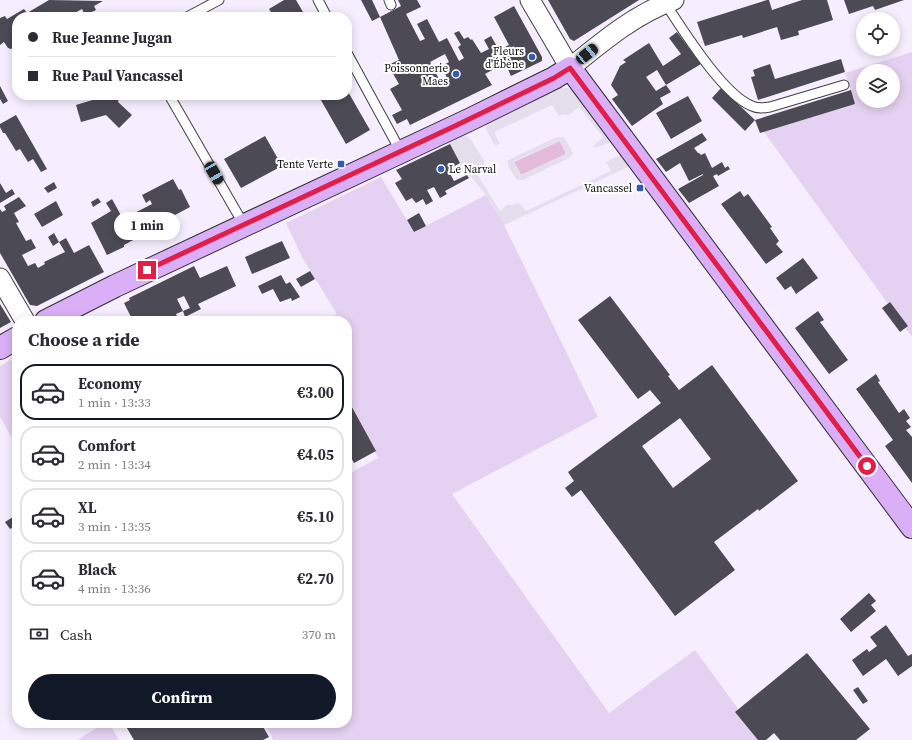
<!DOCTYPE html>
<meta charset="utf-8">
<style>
:root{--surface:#fff;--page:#f7f7f7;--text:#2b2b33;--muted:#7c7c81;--line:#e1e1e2;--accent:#111827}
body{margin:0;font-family:"Source Serif 4",serif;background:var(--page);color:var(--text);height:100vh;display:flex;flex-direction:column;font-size:15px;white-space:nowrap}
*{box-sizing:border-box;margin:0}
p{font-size:13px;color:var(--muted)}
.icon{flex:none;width:22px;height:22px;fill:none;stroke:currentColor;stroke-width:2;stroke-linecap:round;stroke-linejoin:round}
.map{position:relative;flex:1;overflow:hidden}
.details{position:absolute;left:12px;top:316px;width:340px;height:412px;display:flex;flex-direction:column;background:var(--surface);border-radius:16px;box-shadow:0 2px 10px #0003}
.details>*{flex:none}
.hud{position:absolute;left:12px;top:12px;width:340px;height:88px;border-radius:16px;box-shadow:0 2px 10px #0003;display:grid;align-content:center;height:88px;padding:0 16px;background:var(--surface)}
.tools{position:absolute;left:856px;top:12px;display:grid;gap:8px}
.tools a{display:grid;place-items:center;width:44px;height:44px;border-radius:50%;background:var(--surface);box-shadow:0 2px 10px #0003;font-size:20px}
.end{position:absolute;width:18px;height:18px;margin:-9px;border:5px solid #e11d48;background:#fff;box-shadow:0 0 0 2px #fff}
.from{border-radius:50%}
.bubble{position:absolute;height:28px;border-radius:14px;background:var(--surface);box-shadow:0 2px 10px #0003;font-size:13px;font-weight:700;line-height:28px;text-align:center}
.car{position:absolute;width:12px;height:24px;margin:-12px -6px;border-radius:5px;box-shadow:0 0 3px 1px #0007;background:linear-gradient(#222 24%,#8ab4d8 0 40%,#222 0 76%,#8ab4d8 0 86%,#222 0)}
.hud b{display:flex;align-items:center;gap:14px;height:38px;font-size:15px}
.hud b+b{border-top:1px solid var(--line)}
.hud i{width:10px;height:10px;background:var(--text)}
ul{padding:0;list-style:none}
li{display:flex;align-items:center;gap:12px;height:56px;margin:0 8px 6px;padding:0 8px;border:2px solid var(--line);border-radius:16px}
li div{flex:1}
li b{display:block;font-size:15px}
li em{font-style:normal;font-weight:700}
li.active{border-color:var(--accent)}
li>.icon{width:36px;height:36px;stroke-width:1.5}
h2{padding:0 16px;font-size:18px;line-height:48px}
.pay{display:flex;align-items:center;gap:10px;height:44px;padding:0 16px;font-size:15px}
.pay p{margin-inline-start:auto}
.primary-button{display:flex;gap:8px;margin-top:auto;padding:8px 16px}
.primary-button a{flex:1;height:46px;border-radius:24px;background:var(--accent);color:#fff;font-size:16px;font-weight:700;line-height:46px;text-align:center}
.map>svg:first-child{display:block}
</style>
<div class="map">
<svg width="912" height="740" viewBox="0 0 912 740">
<rect width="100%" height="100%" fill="#f6eefe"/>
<path fill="#e5d1f1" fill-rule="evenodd" d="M912 52V337L764 132 855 104 845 73ZM863 71H893V101H863Z
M381 177 414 232 486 195 504 225 598 417 452 494 609 713 695 650 761 740H272L273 739 264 723H347V475L378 458 347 396V321H326L337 314 303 259 286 223Z
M17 356V447L0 417V366Z
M105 723H109L119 740H77Z"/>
<path fill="#e5bbdd" d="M560 141 566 154 521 175 514 162Z"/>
<path fill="#e5deed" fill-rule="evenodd" d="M556 87 570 88 577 92 611 141 609 143 595 148 593 146 603 137 579 107 569 115 564 114 559 116 552 105 494 132 500 144 496 145 494 144 486 129 487 122Z
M463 134 471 140 485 162 477 174 500 211 508 204 512 205 519 203 526 211 611 171 606 162 620 155H622L628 164V167L504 225 486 195 460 163 446 138Z
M557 137H564L570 147 573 153 571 157 523 180H517L508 166V160ZM560 141 566 154 521 175 514 161Z"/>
<path fill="#4b4a55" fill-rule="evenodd" d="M49 0 103 1 94 6 96 10 85 15 82 9 67 17H64L62 14 57 17H17V31L14 32 17 37V45L11 49 8 48 4 42 0 45V18L5 16 7 19 24 9 27 13Z
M284 0H296L306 17H274L269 9Z
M361 0H372L380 17 401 6 398 0H417L421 7 406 14 420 41 425 39 417 24 427 19 439 42 447 38 459 61 464 58 458 47 461 45 454 33 459 31 464 39 468 37 471 40 472 39 481 53 489 49 484 40 491 36 499 50 509 45 494 17 514 6 542 57V61L511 76 505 63 485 74 492 85 410 125 407 119 397 124 392 115 402 110 390 89 399 84 388 65 399 60 380 17 372 21ZM445 54 449 62 442 66 447 78 440 81 430 62Z
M548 0H639L574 41 570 39Z
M767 0H769L772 10 802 0H827L833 20 798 31 799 35 781 40 777 27 743 38 742 35 705 46 697 22Z
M844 0H904L875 10 873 6 849 14Z
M677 32 701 64 666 85 671 92 660 98 663 104 632 126 612 99 618 95 611 85 620 66 626 62 623 60 649 43 663 66 681 54 669 38ZM657 70 666 85 656 91 646 77Z
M841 59 845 72 758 100 751 77 755 76 753 70 770 64 775 79Z
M0 86 8 101 3 104 0 99Z
M721 88 755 120 745 131 712 98Z
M347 90 370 130 346 144 318 95H347Z
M851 90 855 104 760 133 755 120Z
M100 95H120L118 102 132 115 119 128 106 115 81 122 76 105 99 98Z
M688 96 702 121 671 139 656 113Z
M16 115 47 169 41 172 33 159 28 162 20 149 16 151 5 133H3L0 127V124Z
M702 133 707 140 694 148 698 153H699L701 155 705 153 712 168 722 162 725 168 728 166 730 169 718 176 717 174 713 176 719 186 689 203 678 189 703 175V174L689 181 680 163 666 172 656 159Z
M265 136 282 166 241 188 224 159Z
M450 144 460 163 448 170 454 181 467 175 469 178 445 191 447 194 440 198 434 187 427 190 433 201 426 205 423 199 416 203 412 198 406 201 395 183 402 179 396 170Z
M173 179 179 190 181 189 190 207 162 222 164 226 156 229 158 233 156 235 151 236 149 233 144 236 143 233 133 237 135 239 124 245V247L107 255 91 223 111 211 106 203 112 199 123 219 152 204 150 200 146 203 142 195Z
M54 182 57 188 48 193 44 188Z
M0 183 6 193 12 189 15 194 0 203Z
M740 191 744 197 748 194 772 227 770 228 779 241 776 244 783 252 766 264 721 204Z
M19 197 26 206 14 213 19 222 16 223 26 241 31 239 36 248 22 255 28 266 35 263 38 268 45 264 44 262 65 252 59 242 66 238 74 253 89 245 104 272 37 306 30 305 0 253V209L2 212 6 210 4 206Z
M98 198 101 202 93 207 91 202Z
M56 201 63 215 42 227 34 214Z
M419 213 426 226 414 232 407 220Z
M54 233 59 242 53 246 48 237Z
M282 241 290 258 252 274 245 257Z
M803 258 818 278 796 294 791 286 785 290 776 278Z
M194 266 200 278 227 266 236 286 198 304 201 309 185 317 183 311 190 308 184 296 177 299 183 311 176 314 178 319 174 321H142L139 316 132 319 124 303 130 300 129 298Z
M310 271 315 279 301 287 296 279Z
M281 275 286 284 290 282 300 297 292 301 291 298 280 302 273 289 262 294 258 286Z
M610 296 670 375 668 376 679 390 712 365 798 481 759 511 758 509 714 542 735 570 675 616 581 490 572 497 565 488 574 481 568 472 661 403 650 390 638 399 578 320ZM680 418 711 459 673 488 642 446Z
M890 302 908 326 900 332 882 308Z
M0 304 11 322 0 328Z
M818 311 824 320 820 322 848 360 829 374 795 328Z
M876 374 880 381 878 382 899 413 904 409 910 418 906 421 911 427 906 430 912 437V483L885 446 893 440 856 389Z
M347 398 376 451 354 463 347 450Z
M13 517 17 525 10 529 5 522Z
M869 593 876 601 871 605 876 611 851 632 840 619Z
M886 625 908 656 912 654V666L898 676 886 659 863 676 852 660 867 649 869 652 877 646 870 637Z
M807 653 870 729 856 740H780L774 733 766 740H758L735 712Z
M858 687 868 701 863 704 853 690Z
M124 723H261L269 737 263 740H134Z"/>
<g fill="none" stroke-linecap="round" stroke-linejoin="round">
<g stroke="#404040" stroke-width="11">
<path id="lane" d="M318 0 327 17
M389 0 391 5
M665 3C683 30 723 95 752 106 758 109 764 108 770 107L844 85
M187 17 219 0
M347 53 401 152
M169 95 244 225"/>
</g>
<g stroke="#404040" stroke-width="21">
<path id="street" d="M530 0 570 68C602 42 635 14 674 0
M0 278 25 321"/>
</g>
<g stroke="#2f2f2f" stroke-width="24">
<path id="secondary" d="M46 321 115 286 471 119 554 78 570 68 912 527
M0 348 17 338"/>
</g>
<use href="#lane" stroke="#fff" stroke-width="9"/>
<use href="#street" stroke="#fff" stroke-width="19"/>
<use href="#secondary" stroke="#dbaff8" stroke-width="22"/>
</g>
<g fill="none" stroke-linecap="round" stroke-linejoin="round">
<path stroke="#e11d48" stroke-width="5" d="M147 270 457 125 554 78 570 68 867 466"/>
</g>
<g fill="#315bb1" stroke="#fff" stroke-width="1.5">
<circle cx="532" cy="57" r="4"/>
<circle cx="456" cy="74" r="4"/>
<rect x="337" y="160" width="8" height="8" rx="2"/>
<circle cx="441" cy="169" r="4"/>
<rect x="636" y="184" width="8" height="8" rx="2"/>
</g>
<g text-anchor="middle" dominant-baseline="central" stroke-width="4" stroke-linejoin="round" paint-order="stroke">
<g font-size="11" fill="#0d0d0d" stroke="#fff" text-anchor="end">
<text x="524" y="51">Fleurs<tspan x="524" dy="13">d'Ébène</tspan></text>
<text x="448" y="68">Poissonnerie<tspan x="448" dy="13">Maes</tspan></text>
<text x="333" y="164">Tente Verte</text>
<text x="449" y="169" text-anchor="start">Le Narval</text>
<text x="632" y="188">Vancassel</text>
</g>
</g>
</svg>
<div class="tools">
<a><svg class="icon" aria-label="locate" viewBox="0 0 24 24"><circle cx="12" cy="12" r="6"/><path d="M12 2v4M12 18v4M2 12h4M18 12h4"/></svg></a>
<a><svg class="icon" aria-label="layers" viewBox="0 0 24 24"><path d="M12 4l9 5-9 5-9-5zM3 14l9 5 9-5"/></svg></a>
</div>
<i class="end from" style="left:867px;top:466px"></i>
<i class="end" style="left:147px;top:270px"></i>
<div class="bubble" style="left:114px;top:212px;width:66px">1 min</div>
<i class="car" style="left:587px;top:54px;rotate:51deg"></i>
<i class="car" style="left:214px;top:173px;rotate:150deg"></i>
<div class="hud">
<b><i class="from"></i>Rue Jeanne Jugan</b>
<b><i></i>Rue Paul Vancassel</b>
</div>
<section class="details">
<h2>Choose a ride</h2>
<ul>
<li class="active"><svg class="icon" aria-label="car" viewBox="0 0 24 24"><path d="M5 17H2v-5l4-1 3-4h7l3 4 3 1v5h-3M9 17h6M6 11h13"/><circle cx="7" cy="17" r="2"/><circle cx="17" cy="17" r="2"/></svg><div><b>Economy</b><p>1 min · 13:33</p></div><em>€3.00</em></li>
<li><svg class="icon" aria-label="car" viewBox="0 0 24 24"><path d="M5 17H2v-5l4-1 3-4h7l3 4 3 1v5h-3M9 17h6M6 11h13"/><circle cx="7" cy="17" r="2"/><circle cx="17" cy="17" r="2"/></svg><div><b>Comfort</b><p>2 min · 13:34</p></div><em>€4.05</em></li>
<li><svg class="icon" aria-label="car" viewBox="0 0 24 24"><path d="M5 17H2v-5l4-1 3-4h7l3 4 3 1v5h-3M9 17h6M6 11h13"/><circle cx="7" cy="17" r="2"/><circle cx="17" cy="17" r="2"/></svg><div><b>XL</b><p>3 min · 13:35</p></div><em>€5.10</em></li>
<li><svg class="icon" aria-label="car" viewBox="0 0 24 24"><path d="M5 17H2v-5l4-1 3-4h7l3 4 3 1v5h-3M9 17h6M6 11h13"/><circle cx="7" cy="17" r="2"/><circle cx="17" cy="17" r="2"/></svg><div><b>Black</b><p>4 min · 13:36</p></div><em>€2.70</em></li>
</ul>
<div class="pay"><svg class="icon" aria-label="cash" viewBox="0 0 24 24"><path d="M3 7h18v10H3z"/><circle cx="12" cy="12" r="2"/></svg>Cash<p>370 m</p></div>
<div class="primary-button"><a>Confirm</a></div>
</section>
</div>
